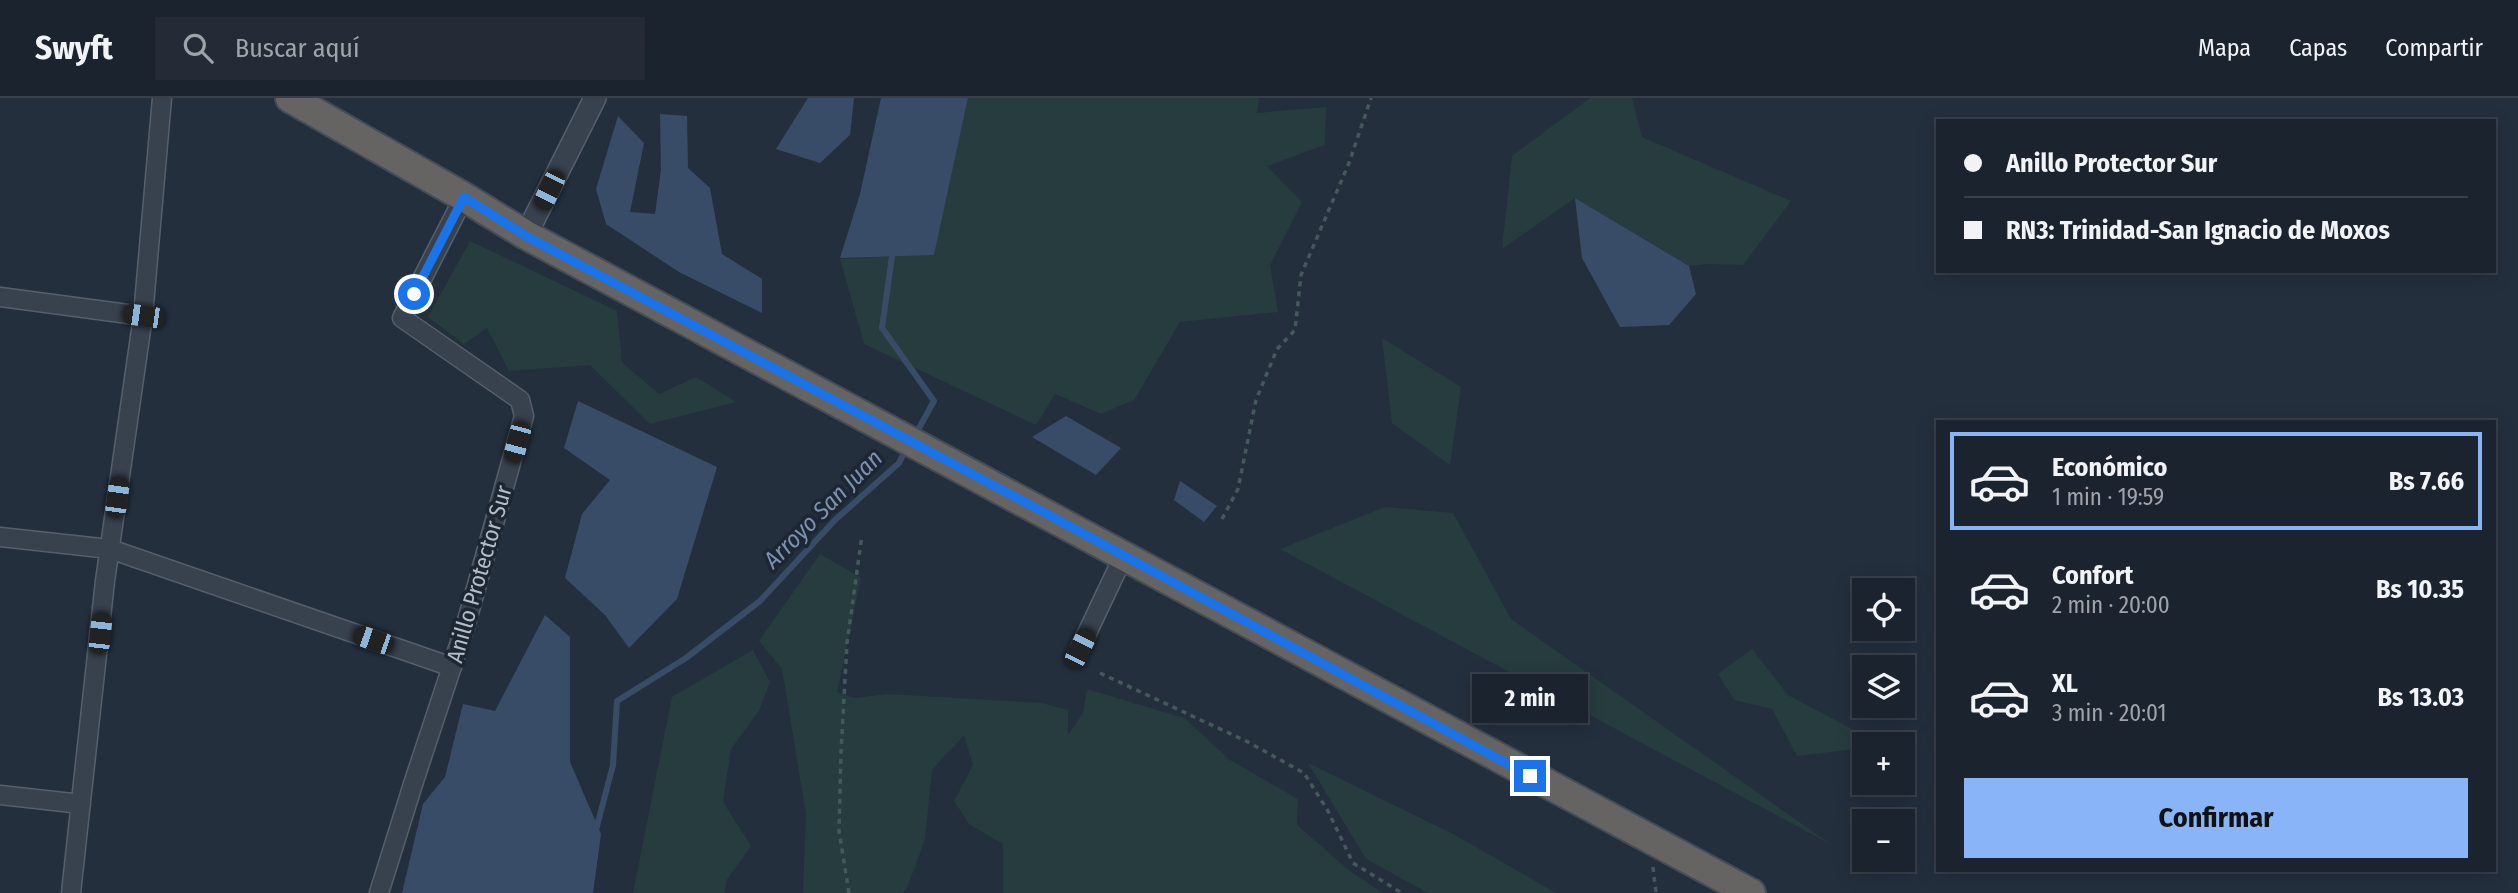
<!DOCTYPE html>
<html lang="es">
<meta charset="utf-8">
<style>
:root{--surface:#1b232e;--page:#242b36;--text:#f1f3f6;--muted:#a0a4aa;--line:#39404a;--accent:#8ab4f8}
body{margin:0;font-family:"Fira Sans Condensed",sans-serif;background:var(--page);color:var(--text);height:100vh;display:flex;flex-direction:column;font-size:26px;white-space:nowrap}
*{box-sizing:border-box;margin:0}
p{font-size:23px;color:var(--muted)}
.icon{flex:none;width:38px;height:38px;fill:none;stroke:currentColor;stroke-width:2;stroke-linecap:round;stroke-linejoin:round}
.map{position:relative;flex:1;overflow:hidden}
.side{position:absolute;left:1936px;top:322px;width:560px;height:452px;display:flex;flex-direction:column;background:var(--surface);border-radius:0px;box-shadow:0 4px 18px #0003,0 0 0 2px var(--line)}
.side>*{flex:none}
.banner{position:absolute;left:1936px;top:21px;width:560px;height:154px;border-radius:0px;box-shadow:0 4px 18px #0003,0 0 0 2px var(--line);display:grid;align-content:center;height:154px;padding:0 28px;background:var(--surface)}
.fabs{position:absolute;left:1852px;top:480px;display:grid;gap:14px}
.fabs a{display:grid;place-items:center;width:63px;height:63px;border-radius:0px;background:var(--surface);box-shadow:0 4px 18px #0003,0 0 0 2px var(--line);font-size:35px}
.end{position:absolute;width:32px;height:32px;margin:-16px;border:9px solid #1a73e8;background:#fff;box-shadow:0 0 0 4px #fff}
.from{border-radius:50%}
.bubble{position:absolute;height:49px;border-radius:0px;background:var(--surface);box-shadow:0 4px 18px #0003,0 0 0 2px var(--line);font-size:23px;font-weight:700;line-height:49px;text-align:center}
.car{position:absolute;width:21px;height:42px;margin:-21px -10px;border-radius:9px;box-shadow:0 0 5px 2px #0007;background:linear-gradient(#222 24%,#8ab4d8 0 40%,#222 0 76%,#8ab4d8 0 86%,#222 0)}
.banner b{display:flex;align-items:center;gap:24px;height:66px;font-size:26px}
.banner b+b{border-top:2px solid var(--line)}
.banner i{width:18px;height:18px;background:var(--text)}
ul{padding:12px 0 0;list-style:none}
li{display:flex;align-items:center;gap:21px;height:98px;margin:0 14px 10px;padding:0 14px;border:4px solid transparent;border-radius:0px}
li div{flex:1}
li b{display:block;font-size:26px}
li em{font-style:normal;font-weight:700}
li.on{border-color:var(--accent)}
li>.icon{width:63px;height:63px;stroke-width:1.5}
.cta{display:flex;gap:14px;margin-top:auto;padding:14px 28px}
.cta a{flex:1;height:80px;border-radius:0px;background:var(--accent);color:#111;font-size:28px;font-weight:700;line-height:80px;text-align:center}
header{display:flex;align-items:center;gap:42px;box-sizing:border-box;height:98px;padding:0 35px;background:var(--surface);border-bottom:2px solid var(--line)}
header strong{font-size:33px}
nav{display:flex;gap:38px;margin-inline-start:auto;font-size:24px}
.search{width:490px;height:63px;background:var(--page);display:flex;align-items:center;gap:18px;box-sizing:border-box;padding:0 24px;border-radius:0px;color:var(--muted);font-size:26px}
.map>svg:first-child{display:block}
</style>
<header>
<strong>Swyft</strong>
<div class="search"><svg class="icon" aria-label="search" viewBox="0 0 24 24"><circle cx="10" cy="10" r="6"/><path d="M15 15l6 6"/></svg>Buscar aquí</div>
<nav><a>Mapa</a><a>Capas</a><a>Compartir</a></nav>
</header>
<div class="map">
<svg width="2518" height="795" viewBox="0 0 2518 795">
<rect width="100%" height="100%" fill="#242f3e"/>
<path fill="#263c3f" d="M968 0H1259L1257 15 1326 9 1325 47 1267 68 1302 104 1270 167 1278 214 1180 224 1134 302 1101 316 1055 296 1036 327 864 246 840 161 934 156Z
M1590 0H1632L1642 39 1791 103 1743 167 1707 166 1689 168 1575 100 1502 151 1512 58Z
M470 143 617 213 622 264 659 296 696 279 736 304 650 326 590 267 509 273 487 230 464 246 428 219Z
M1382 240 1461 289 1450 367 1392 325Z
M1385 409 1453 415 1511 521 1832 747 1280 451Z
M820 456 861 480 837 594 854 600 887 596 1042 605 1068 612V637L1083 615 1087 591 1184 620 1230 662 1298 701 1297 727 1351 774 1383 795H1003V746L969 726 954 703 973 667 964 637 932 672 925 741 908 788 902 795H803L806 716 782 571 759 543Z
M1752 551 1788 597 1880 646H1864V650L1797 658 1772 611 1734 602 1718 576Z
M753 552 770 584 759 613 731 651 723 704 751 748 726 783 725 795H633L672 599Z
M1308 665 1455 737 1556 795H1428L1366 761Z"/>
<path fill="#394c67" d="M808 0H854L850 37 820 65 776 51Z
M881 0H968L934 157 840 160 860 96Z
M660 16 687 18 688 70 710 90 722 156 762 181V215L679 174 606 126 596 91 618 18 644 45 630 114 655 116 661 72Z
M1575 100 1689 168 1696 196 1669 227 1620 229 1582 160Z
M578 303 717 369 677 501 629 550 605 517 565 480 582 416 610 382 564 350Z
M1066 318 1121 350 1096 377 1032 339Z
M1180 383 1217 408 1204 424 1174 402Z
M545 517 570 539V664L601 736 593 795H402L423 706 445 679 463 606 495 613Z"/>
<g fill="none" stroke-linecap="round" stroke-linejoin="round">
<path stroke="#394c67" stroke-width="6" d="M893 151 882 230 934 303 914 339
M596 732 613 667 617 603 686 560 760 503 835 422 899 365 906 351"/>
<g stroke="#565f6c" stroke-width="21">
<path id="minor" d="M0 199 143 218
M0 439 110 451 452 569
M1080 550 1124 457
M0 697 81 706
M71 795 105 483 143 218 162 0
M379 795 414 683 466 526 524 318 520 302 402 220 464 99"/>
</g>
<g stroke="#565f6c" stroke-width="24">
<path id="tertiary" d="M526 137 595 0"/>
</g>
<g stroke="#434c59" stroke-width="32">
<path id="trunk" d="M290 0 464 99 526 137 1751 795"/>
</g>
<path stroke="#44595c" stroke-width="3.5" stroke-dasharray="5 5" stroke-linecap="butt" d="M1222 421 1238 391 1256 302 1277 251 1295 232 1301 177 1349 65 1371 0
M1100 575 1248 644 1304 675 1328 713 1353 765 1402 795
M1653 769 1656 795
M849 795 839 733 841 654 847 545 862 437"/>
<use href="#minor" stroke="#38414e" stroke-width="18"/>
<use href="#tertiary" stroke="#38414e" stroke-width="21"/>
<use href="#trunk" stroke="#656462" stroke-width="28"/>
</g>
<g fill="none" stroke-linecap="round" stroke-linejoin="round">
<path stroke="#1a73e8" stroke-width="9" d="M414 196 464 99 526 138 1051 418 1530 678"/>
</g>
<g text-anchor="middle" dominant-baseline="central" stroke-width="7" stroke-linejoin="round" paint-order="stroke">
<g font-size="23" fill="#b4bcc9" stroke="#1d2633">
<text transform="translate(479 476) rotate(-74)">Anillo Protector Sur</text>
</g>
<g font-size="24" font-style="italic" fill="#7c92b1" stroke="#1d2633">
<text transform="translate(823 411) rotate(-45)">Arroyo San Juan</text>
</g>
</g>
</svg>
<div class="fabs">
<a><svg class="icon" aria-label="locate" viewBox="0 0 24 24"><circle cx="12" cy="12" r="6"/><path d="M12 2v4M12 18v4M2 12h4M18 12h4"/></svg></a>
<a><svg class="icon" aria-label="layers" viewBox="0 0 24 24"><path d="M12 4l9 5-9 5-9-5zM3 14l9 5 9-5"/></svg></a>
<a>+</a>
<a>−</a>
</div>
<i class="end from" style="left:414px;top:196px"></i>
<i class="end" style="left:1530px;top:678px"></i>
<div class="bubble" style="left:1472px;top:576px;width:116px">2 min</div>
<i class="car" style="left:549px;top:92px;rotate:206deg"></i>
<i class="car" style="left:143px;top:218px;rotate:278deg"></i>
<i class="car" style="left:517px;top:344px;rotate:195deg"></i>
<i class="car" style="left:117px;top:399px;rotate:8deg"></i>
<i class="car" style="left:100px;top:535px;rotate:6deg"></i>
<i class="car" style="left:373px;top:542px;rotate:289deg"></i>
<i class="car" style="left:1080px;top:550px;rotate:26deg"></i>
<div class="banner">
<b><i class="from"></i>Anillo Protector Sur</b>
<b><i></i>RN3: Trinidad-San Ignacio de Moxos</b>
</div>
<section class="side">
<ul>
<li class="on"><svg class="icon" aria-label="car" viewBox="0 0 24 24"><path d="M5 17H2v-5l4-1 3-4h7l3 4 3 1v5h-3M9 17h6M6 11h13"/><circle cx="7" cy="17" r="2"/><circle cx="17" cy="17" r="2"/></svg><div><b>Económico</b><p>1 min · 19:59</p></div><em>Bs 7.66</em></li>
<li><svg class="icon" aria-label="car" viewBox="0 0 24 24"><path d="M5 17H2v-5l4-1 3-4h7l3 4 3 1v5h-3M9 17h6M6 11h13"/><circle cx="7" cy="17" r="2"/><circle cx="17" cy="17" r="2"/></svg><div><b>Confort</b><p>2 min · 20:00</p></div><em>Bs 10.35</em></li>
<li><svg class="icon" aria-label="car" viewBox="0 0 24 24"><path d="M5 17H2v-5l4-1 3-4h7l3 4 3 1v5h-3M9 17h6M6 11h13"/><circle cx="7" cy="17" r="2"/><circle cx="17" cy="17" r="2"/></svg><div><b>XL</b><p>3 min · 20:01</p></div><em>Bs 13.03</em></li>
</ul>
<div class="cta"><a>Confirmar</a></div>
</section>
</div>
